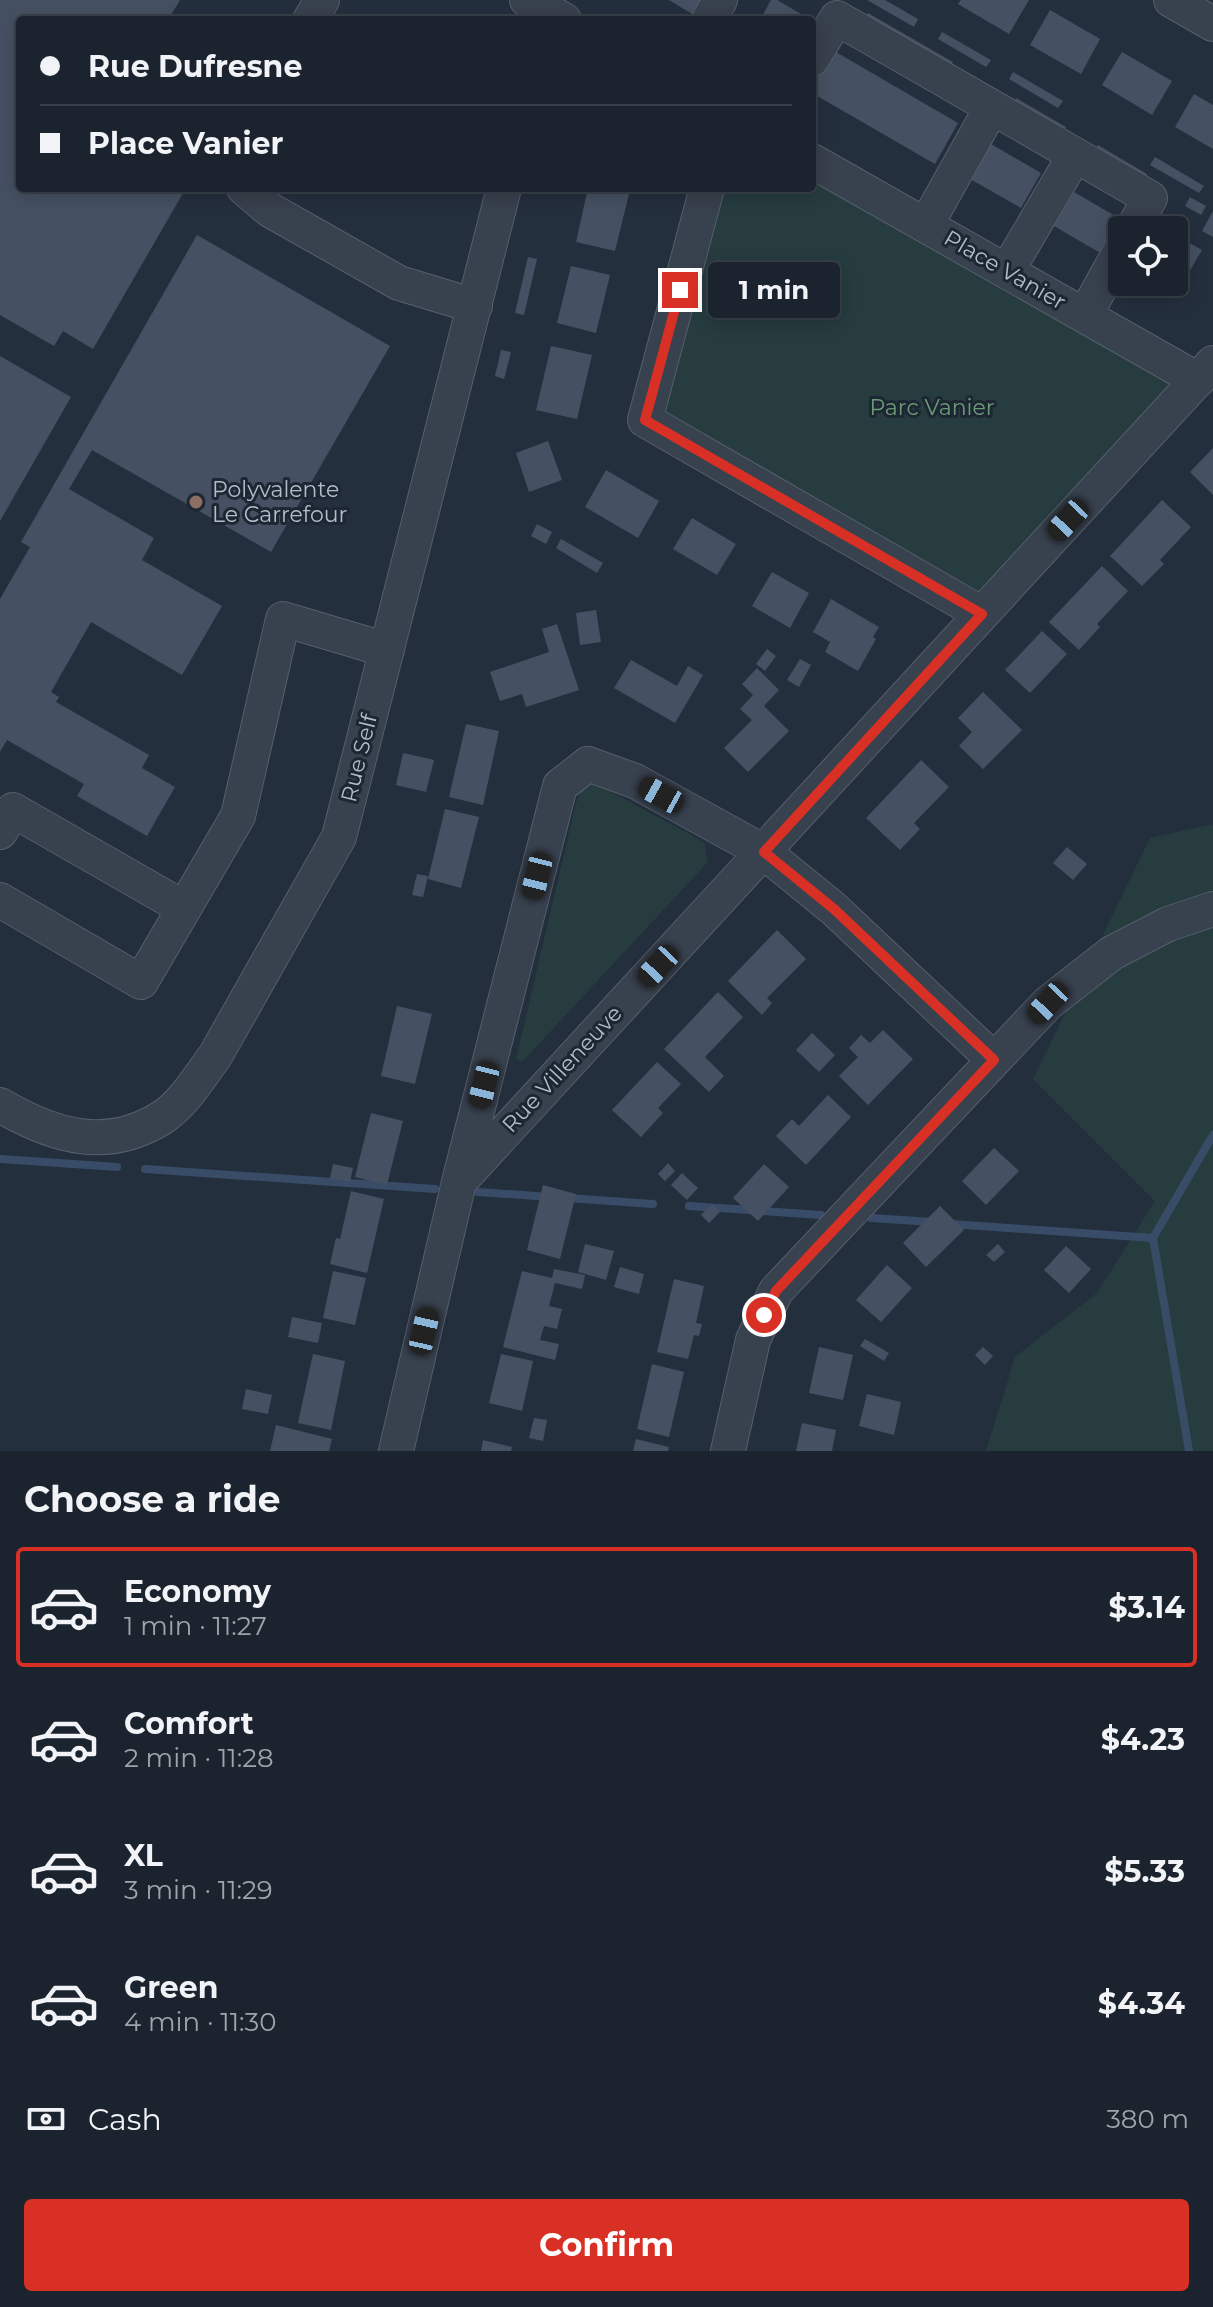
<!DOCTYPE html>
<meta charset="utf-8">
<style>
:root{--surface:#1b232e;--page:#282f3a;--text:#f1f3f6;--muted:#a0a4aa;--line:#39404a;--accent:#d93025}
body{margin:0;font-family:Montserrat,sans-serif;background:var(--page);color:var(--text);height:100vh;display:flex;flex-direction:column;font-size:30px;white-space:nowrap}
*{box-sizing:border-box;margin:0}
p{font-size:26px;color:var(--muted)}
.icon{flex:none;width:44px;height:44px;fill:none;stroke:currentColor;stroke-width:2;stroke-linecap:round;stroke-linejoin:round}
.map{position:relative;height:1451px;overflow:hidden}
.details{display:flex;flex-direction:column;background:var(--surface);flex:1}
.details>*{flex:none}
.top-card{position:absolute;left:16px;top:16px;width:800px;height:176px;border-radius:8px;box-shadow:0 4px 20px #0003,0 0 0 2px var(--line);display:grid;align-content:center;height:176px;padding:0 24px;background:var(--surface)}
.controls{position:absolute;left:1108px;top:216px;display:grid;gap:16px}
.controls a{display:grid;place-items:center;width:80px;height:80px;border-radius:8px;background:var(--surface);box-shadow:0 4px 20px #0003,0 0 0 2px var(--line);font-size:40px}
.end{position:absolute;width:36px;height:36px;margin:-18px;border:10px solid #d93025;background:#fff;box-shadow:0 0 0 4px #fff}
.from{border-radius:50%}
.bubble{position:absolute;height:56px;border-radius:8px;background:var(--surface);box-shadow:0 4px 20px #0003,0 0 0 2px var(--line);font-size:26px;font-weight:700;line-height:56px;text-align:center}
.car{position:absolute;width:24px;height:48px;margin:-24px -12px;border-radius:10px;box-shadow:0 0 6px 2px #0007;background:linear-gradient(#222 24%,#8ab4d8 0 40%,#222 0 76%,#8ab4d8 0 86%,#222 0)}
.top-card b{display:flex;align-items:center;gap:28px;height:76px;font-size:30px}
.top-card b+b{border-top:2px solid var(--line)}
.top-card i{width:20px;height:20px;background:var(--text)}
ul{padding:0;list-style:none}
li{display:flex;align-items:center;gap:24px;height:120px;margin:0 16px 12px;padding:0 8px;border:4px solid transparent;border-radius:8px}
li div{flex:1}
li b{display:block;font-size:30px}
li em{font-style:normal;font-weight:700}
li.current{border-color:var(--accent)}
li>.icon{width:72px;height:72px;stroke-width:1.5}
h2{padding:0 24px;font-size:36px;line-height:96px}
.pay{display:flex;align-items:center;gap:20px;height:88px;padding:0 24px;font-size:30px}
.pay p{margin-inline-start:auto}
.action{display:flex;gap:16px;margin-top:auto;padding:16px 24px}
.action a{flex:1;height:92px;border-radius:8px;background:var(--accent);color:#fff;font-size:32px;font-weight:700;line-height:92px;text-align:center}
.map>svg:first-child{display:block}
</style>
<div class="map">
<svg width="1213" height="1451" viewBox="0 0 1213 1451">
<rect width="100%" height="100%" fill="#242f3e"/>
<path fill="#263c3f" d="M812 161 1198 380 982 614 645 420 707 188H812Z
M595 783 704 842 708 862 522 1062 516 1059 576 803 581 792Z
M1213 824V1451H986L1015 1357 1097 1293 1155 1201 1033 1079 1150 838Z"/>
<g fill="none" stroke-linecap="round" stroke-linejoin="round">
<path stroke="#394c67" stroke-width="8" d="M0 1159 117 1167
M145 1169 435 1189
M478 1192 549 1197
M567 1198 653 1204
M689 1206 821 1215
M871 1218 933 1222
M951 1224 1153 1238
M1189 1451 1153 1238 1213 1135"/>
</g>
<path fill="#455162" d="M0 0H180L168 20H20V188H186L93 349 63 331 54 346 0 315Z
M669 0H707L697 17Z
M771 0H777L808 18 760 20Z
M867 0H885L918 19 914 27Z
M961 0H1029L1009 34 958 4Z
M1050 10 1100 39 1081 74 1030 45Z
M868 13 953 62 947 71 862 23Z
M942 32 991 60 986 67 938 39Z
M829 48 958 123 935 164 812 93V78Z
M1122 52 1172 81 1152 115 1102 85Z
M1013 72 1063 101 1058 108 1009 79Z
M1194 94 1213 105V149L1175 127Z
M1016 98 1066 127 1061 135 1012 107Z
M991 144 1041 173 1021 208 970 179Z
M1098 145 1147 174 1143 182 1093 154Z
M1155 157 1204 186 1199 193 1150 165Z
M588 188H604L629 194 615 251 576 242Z
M1074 192 1122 220 1102 254 1054 226Z
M1190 197 1206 206 1201 215 1185 206Z
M1213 211V237L1202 231Z
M1174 234 1202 250 1175 296 1151 282H1174Z
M197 235 390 346 271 552 92 450 69 489 154 538 142 560 222 606 182 675 91 622 51 692 59 697 56 702 149 755 142 768 175 787 147 836 77 796 84 784 7 740 0 752V599L30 547 21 542Z
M528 257 537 259 524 315 515 313Z
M571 266 610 275 596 333 557 323Z
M551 346 592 355 577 419 536 410Z
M501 350 511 352 504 379 495 376Z
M0 356 71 397 0 521Z
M548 441 562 480 529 492 516 453Z
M1213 448V495L1190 472Z
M606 470 659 501 638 538 585 507Z
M1162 500 1191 527 1160 560 1164 564 1142 586 1110 556Z
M692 518 736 544 717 575 673 549Z
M537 524 552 532 546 544 531 536Z
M561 539 603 563 597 573 556 548Z
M1102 566 1128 591 1097 624 1100 627 1079 650 1049 622Z
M772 572 809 593 790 628 752 606Z
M831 599 879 627 873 637 876 639 858 671 825 652 830 642 813 632Z
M596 610 601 642 580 645 576 613Z
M557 624 579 690 526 707 522 694 500 701 490 672 549 652 542 629Z
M1042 631 1067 654 1030 693 1005 670Z
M767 649 776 656 765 671 756 664Z
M800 659 811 665 799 687 787 680Z
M631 660 677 686 688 666 703 675 675 723 614 688Z
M757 668 779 690 764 706 789 731 748 772 724 748 752 720 740 709 753 695 742 684Z
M983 692 1022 730 983 769 959 746 972 732 958 718Z
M466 724 499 731 483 805 449 797Z
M403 753 434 760 426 792 396 785Z
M921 760 949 787 914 823 920 829 900 850 866 818Z
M445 809 479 817 461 888 428 879Z
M1067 847 1087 864 1073 880 1053 863Z
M417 874 428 876 423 897 412 895Z
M777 930 806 959 767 998 772 1003 762 1015 728 981Z
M718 992 743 1017 705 1057 724 1076 709 1092 664 1049Z
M397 1006 432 1014 415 1084 381 1076Z
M883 1030 913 1059 868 1105 839 1076 858 1057 849 1048 861 1035 870 1043Z
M812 1033 835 1055 819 1072 796 1050Z
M657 1062 681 1084 658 1108 663 1113 641 1137 612 1110Z
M828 1095 851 1117 806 1165 776 1136 792 1119 799 1126Z
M371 1113 403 1121 387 1185 355 1177Z
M994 1148 1019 1171 986 1205 962 1181Z
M668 1163 675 1171 665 1181 658 1174Z
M333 1164 353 1168 350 1182 330 1178Z
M764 1164 789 1187 758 1221 733 1198Z
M682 1173 698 1188 687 1200 671 1185Z
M543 1185 576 1194 560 1259 527 1250Z
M351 1191 384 1199 367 1273 330 1264 336 1238 340 1239Z
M712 1204 720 1212 709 1223 701 1215Z
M940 1206 964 1230 926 1267 903 1243Z
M585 1244 614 1251 606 1280 578 1272Z
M998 1244 1005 1252 994 1262 986 1255Z
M1066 1246 1091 1269 1069 1293 1044 1270Z
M887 1265 912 1288 881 1322 856 1300Z
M620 1267 644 1274 639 1294 614 1287Z
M554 1269 585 1275 582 1289 555 1283 549 1306 562 1309 557 1329 544 1326 540 1340 559 1344 555 1360 503 1347 522 1271 552 1278Z
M333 1271 366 1278 355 1325 323 1318Z
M674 1279 704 1286 696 1323 702 1324 699 1336 694 1335 688 1359 657 1352Z
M292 1317 322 1323 318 1343 288 1337Z
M865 1339 889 1353 884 1361 860 1346Z
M819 1347 853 1355 843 1400 809 1393Z
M983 1347 993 1356 985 1365 975 1355Z
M313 1354 345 1361 331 1430 298 1423Z
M501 1354 533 1361 522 1411 489 1403Z
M652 1364 684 1372 669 1437 637 1429Z
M246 1389 272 1395 268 1414 242 1409Z
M867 1394 901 1402 894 1435 859 1426Z
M534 1418 547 1420 543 1441 529 1438Z
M802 1423 836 1430 832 1451H796Z
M276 1425 332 1439 329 1451H270Z
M636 1439 669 1447 668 1451H633Z
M483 1440 512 1447 511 1451H481Z"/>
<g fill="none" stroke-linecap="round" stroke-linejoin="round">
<g stroke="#565f6c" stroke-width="36">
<path id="minor" d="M527 0 564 20
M1171 0 1213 24
M310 20 322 0
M709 20 720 0
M812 59 837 18 1150 198 1132 230
M812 161 1198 380
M244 188 270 210 399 283 475 306
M707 188 645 420 982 614
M926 225 992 107
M1007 271 1075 155
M1085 315 1122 248
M0 832 13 810 184 908
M0 900 141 982 238 816 283 619 387 650
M0 1105C53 1136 107 1153 163 1117 184 1103 200 1076 215 1056L339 837 504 188
M460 1178 560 786 588 764 635 781 764 852 834 909 994 1060
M396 1451 459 1182 1213 363
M728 1451 753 1340 776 1291 1048 1003 1112 953 1168 924 1213 909"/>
</g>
<use href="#minor" stroke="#38414e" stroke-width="34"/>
</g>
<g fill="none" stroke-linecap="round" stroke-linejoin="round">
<path stroke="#d93025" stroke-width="10" d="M680 290 645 420 982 614 764 852 834 909 994 1060 776 1291 764 1315"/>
</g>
<circle fill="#8d6e63" stroke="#1d2633" stroke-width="3" cx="196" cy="502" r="8"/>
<g text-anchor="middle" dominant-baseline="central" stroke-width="6" stroke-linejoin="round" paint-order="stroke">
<g font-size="22" fill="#b4bcc9" stroke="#1d2633">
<text transform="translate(1005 270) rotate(30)">Place Vanier</text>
<text transform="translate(359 758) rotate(-76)">Rue Self</text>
<text transform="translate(562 1069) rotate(-47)">Rue Villeneuve</text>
</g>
<g font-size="22" fill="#6b9a76" stroke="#1d2633">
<text x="932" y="407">Parc Vanier</text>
</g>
<g font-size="22" fill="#b4bcc9" stroke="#1d2633" text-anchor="start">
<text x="212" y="489">Polyvalente<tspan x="212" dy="25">Le Carrefour</tspan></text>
</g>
</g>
</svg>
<div class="controls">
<a><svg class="icon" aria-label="locate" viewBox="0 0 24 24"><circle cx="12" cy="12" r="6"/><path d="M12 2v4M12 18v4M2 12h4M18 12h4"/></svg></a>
</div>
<i class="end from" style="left:764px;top:1315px"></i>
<i class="end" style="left:680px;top:290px"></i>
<div class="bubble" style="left:708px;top:262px;width:132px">1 min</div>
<i class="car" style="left:1068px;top:520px;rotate:223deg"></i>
<i class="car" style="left:661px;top:795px;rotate:299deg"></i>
<i class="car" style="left:537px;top:876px;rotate:194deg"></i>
<i class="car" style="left:658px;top:966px;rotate:223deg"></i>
<i class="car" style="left:1048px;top:1003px;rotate:223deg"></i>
<i class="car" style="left:484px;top:1085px;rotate:194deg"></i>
<i class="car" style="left:424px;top:1331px;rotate:13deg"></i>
<div class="top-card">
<b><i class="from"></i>Rue Dufresne</b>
<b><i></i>Place Vanier</b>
</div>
</div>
<section class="details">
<h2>Choose a ride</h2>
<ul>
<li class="current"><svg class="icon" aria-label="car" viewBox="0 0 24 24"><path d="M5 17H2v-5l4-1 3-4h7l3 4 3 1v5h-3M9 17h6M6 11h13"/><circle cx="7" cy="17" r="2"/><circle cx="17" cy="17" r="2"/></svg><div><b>Economy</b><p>1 min · 11:27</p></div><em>$3.14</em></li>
<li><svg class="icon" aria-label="car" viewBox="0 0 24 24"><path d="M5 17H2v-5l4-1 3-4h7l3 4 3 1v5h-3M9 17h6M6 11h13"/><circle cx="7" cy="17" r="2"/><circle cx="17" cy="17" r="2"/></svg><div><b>Comfort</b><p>2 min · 11:28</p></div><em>$4.23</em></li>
<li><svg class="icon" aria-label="car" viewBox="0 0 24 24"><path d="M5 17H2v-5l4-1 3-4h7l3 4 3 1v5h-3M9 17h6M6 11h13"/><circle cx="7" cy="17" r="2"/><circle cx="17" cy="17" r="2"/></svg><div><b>XL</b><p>3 min · 11:29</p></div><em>$5.33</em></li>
<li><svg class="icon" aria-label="car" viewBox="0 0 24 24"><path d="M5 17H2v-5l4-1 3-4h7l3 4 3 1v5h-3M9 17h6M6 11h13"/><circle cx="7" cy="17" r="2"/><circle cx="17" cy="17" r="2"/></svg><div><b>Green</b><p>4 min · 11:30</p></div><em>$4.34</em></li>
</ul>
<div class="pay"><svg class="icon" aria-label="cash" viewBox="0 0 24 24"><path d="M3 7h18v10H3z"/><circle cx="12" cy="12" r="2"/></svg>Cash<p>380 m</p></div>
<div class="action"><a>Confirm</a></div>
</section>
